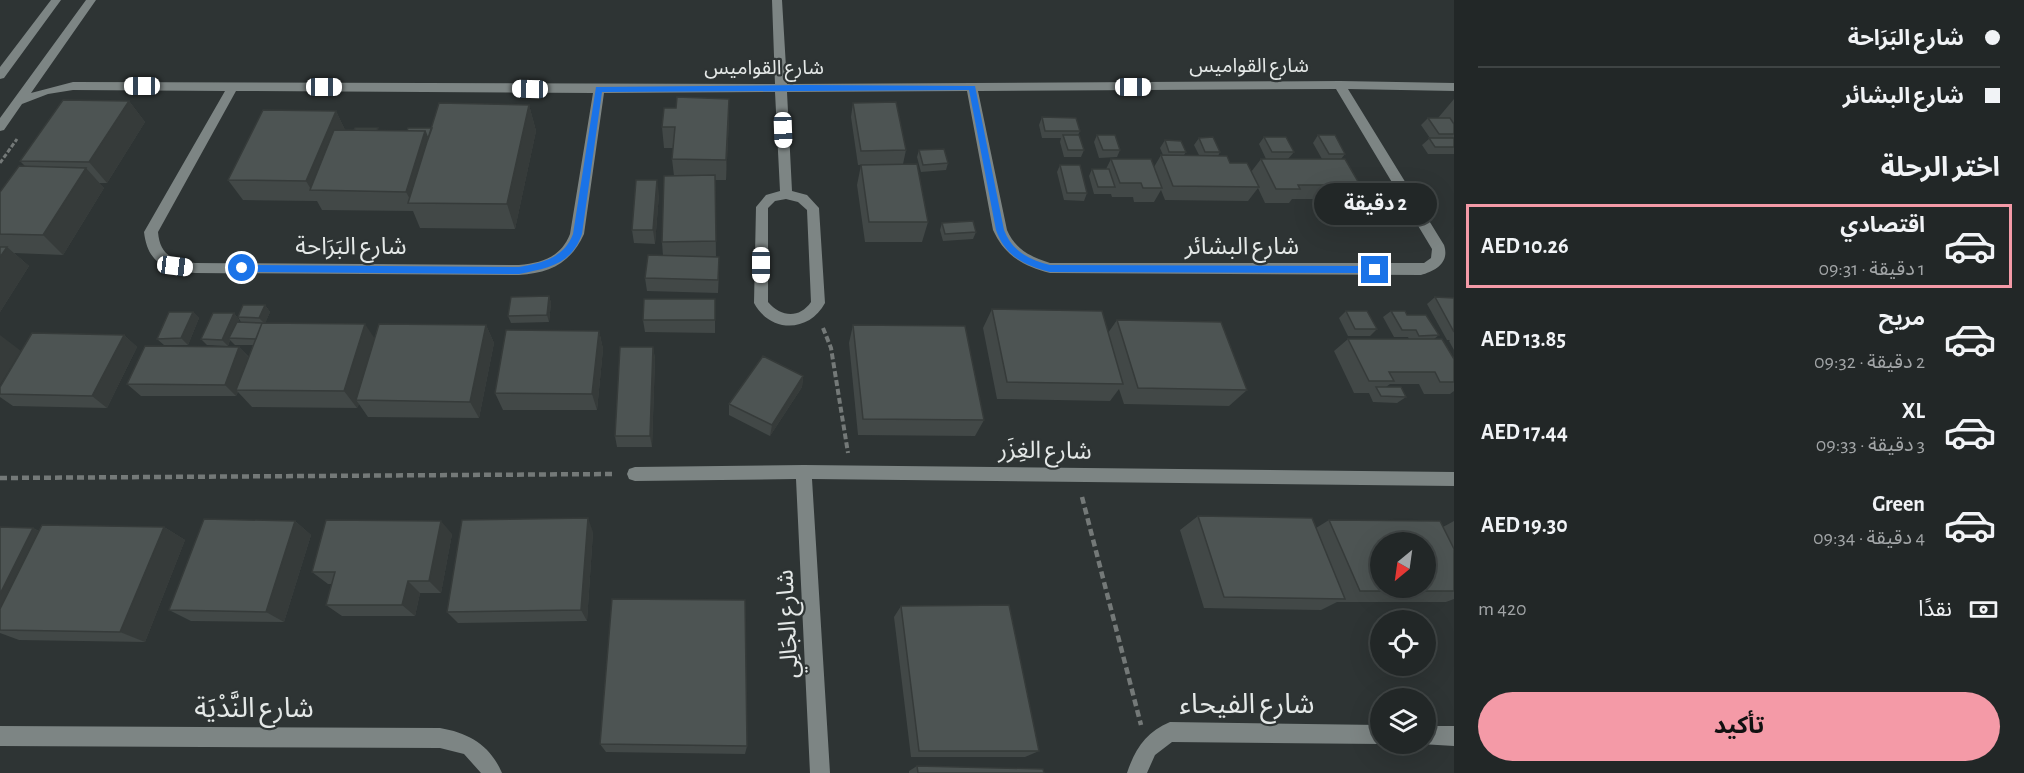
<!DOCTYPE html>
<html lang="ar">
<meta charset="utf-8">
<style>
:root{--surface:#222727;--page:#2e3333;--text:#f1f3f6;--muted:#a2a5a7;--line:#3f4444;--accent:#f49aa7}
body{margin:0;font-family:"Alegreya Sans","Noto Sans Arabic",sans-serif;background:var(--page);color:var(--text);direction:rtl;height:100vh;display:flex;flex-direction:column;font-size:22px;white-space:nowrap}
*{box-sizing:border-box;margin:0}
p{font-size:20px;color:var(--muted)}
.icon{flex:none;width:33px;height:33px;fill:none;stroke:currentColor;stroke-width:2;stroke-linecap:round;stroke-linejoin:round}
.map{position:relative;flex:1;overflow:hidden;direction:ltr}
.details{display:flex;flex-direction:column;background:var(--surface);width:570px}
.details>*{flex:none}
.banner{display:grid;align-content:center;height:132px;padding:0 24px;background:var(--surface)}
.needle{width:39px;rotate:209deg}
.controls{position:absolute;left:1370px;top:532px;display:grid;gap:12px}
.controls a{display:grid;place-items:center;width:66px;height:66px;border-radius:50%;background:var(--surface);box-shadow:0 6px 24px #0002,0 0 0 2px var(--line);font-size:30px}
.end{position:absolute;width:27px;height:27px;margin:-14px;border:8px solid #1a73e8;background:#fff;box-shadow:0 0 0 3px #fff}
.from{border-radius:50%}
.bubble{position:absolute;height:42px;border-radius:21px;background:var(--surface);box-shadow:0 6px 24px #0002,0 0 0 2px var(--line);font-size:20px;font-weight:700;line-height:42px;text-align:center;direction:rtl}
.car{position:absolute;width:18px;height:36px;margin:-18px -9px;border-radius:8px;box-shadow:0 0 4px 2px #0007;background:linear-gradient(#fff 24%,#345 0 40%,#fff 0 76%,#345 0 86%,#fff 0)}
.banner b{display:flex;align-items:center;gap:21px;height:57px;font-size:22px}
.banner b+b{border-top:2px solid var(--line)}
.banner i{width:15px;height:15px;background:var(--text)}
ul{padding:0;list-style:none}
li{display:flex;align-items:center;gap:18px;height:84px;margin:0 12px 9px;padding:0 12px;border:3px solid transparent;border-radius:0px}
li div{flex:1}
li b{display:block;font-size:22px}
li em{font-style:normal;font-weight:700}
li.selected{border-color:var(--accent)}
li>.icon{width:54px;height:54px;stroke-width:1.5}
h2{padding:0 24px;font-size:27px;line-height:72px}
.pay{display:flex;align-items:center;gap:15px;height:66px;padding:0 24px;font-size:22px}
.pay p{margin-inline-start:auto}
.cta{display:flex;gap:12px;margin-top:auto;padding:12px 24px}
.cta a{flex:1;height:69px;border-radius:36px;background:var(--accent);color:#111;font-size:24px;font-weight:700;line-height:69px;text-align:center}
main{display:flex;flex:1;min-height:0}
.map>svg:first-child{display:block}
</style>
<main>
<section class="details">
<div class="banner">
<b><i class="from"></i>شارع البَرَاحة</b>
<b><i></i>شارع البشائر</b>
</div>
<h2>اختر الرحلة</h2>
<ul>
<li class="selected"><svg class="icon" aria-label="car" viewBox="0 0 24 24"><path d="M5 17H2v-5l4-1 3-4h7l3 4 3 1v5h-3M9 17h6M6 11h13"/><circle cx="7" cy="17" r="2"/><circle cx="17" cy="17" r="2"/></svg><div><b>اقتصادي</b><p>1 دقيقة · 09:31</p></div><em>AED 10.26</em></li>
<li><svg class="icon" aria-label="car" viewBox="0 0 24 24"><path d="M5 17H2v-5l4-1 3-4h7l3 4 3 1v5h-3M9 17h6M6 11h13"/><circle cx="7" cy="17" r="2"/><circle cx="17" cy="17" r="2"/></svg><div><b>مريح</b><p>2 دقيقة · 09:32</p></div><em>AED 13.85</em></li>
<li><svg class="icon" aria-label="car" viewBox="0 0 24 24"><path d="M5 17H2v-5l4-1 3-4h7l3 4 3 1v5h-3M9 17h6M6 11h13"/><circle cx="7" cy="17" r="2"/><circle cx="17" cy="17" r="2"/></svg><div><b>XL</b><p>3 دقيقة · 09:33</p></div><em>AED 17.44</em></li>
<li><svg class="icon" aria-label="car" viewBox="0 0 24 24"><path d="M5 17H2v-5l4-1 3-4h7l3 4 3 1v5h-3M9 17h6M6 11h13"/><circle cx="7" cy="17" r="2"/><circle cx="17" cy="17" r="2"/></svg><div><b>Green</b><p>4 دقيقة · 09:34</p></div><em>AED 19.30</em></li>
</ul>
<div class="pay"><svg class="icon" aria-label="cash" viewBox="0 0 24 24"><path d="M3 7h18v10H3z"/><circle cx="12" cy="12" r="2"/></svg>نقدًا<p>420 m</p></div>
<div class="cta"><a>تأكيد</a></div>
</section>
<div class="map">
<svg width="1454" height="773" viewBox="0 0 1454 773">
<rect width="100%" height="100%" fill="#2e3434"/>
<g fill="none" stroke-linecap="round" stroke-linejoin="round">
<path stroke="#747978" stroke-width="3" stroke-dasharray="4.5 2" stroke-linecap="butt" d="M0 163 17 139"/>
<path stroke="#747978" stroke-width="4" stroke-dasharray="6 3" stroke-linecap="butt" d="M823 328 831 348 848 453"/>
<path stroke="#747978" stroke-width="4.5" stroke-dasharray="7 4" stroke-linecap="butt" d="M0 478 614 474
M1082 497 1141 725"/>
<path fill="#7d8584" fill-rule="evenodd" d="M51 0H61L4 78 0 79V67Z
M86 0H96L31 93 73 82 775 84 772 0H782L787 84 1340 81 1454 83V91L1348 89 1444 245C1450 263 1435 271 1421 275L1050 273C1023 266 1005 256 993 230L967 91 787 92 792 191 807 195 819 208 825 303C809 333 770 333 754 303L756 207 766 195 780 191 775 92 604 93 584 234C571 263 550 273 519 275L195 273C166 269 148 265 144 232L225 91 73 90 48 94 22 104 4 130 0 131V118ZM1336 89 1432 249 1431 258 1424 263H1050C1031 257 1015 249 1007 230L978 91ZM236 91 593 93 570 234C561 257 542 263 519 265L195 263C173 260 160 256 158 232ZM786 199 798 202 807 210 811 302C799 319 781 317 768 302V208L775 201Z
M804 465 1454 472V486L812 479 830 773H810L796 479 635 481 629 479 627 474 629 469 635 467Z
M1170 722 1380 725 1381 744 1172 742 1155 755 1147 773H1127C1135 749 1146 732 1170 722Z
M0 726 440 728C469 733 490 745 502 773H481L464 754 440 748 0 746Z
M1425 726H1454V746L1421 744H1425Z"/>
</g>
<path fill="#424847" d="M1454 99V154H1428L1422 145 1430 138 1421 125 1428 118H1438Z
M129 101 145 122 107 183H99L104 188 63 255 14 253 29 266 0 312V192L25 166 20 161Z
M853 103 906 150 903 164 858 165 851 117Z
M529 105 536 131 515 229 420 228 413 211 322 210 317 201 243 200 228 180 336 111 345 130 407 131 432 128Z
M1042 117 1080 131 1078 135 1084 150 1081 157H1064L1060 142 1061 138H1042L1039 125Z
M729 119 726 180H715L716 257 719 270 718 293 647 291 645 278 663 256 662 242 674 176 672 159 673 148H664L662 127Z
M1097 135 1120 150 1117 157 1099 158 1094 142Z
M1318 135 1345 154 1341 159 1363 190 1351 204H1327L1324 199H1292L1289 203H1265L1258 188 1248 201 1165 200 1161 190 1154 202H1134L1133 197H1112L1111 194H1094L1089 176 1092 169H1106L1111 159 1154 167 1161 155H1163L1160 148 1165 140 1186 152 1184 155H1199L1194 145 1199 138 1220 152 1218 156 1230 163 1251 172 1261 159H1266L1259 144 1264 137 1294 152 1288 159H1322L1313 143Z
M919 150 948 163 946 170 921 172 917 157Z
M861 165 928 222 922 242H865L857 185Z
M1060 165 1087 193 1084 201 1064 200 1057 172Z
M659 194 655 244 634 243 632 230Z
M942 223 976 232 973 239 943 241 940 230Z
M549 296 551 303 549 322 511 323 508 316Z
M1435 297 1454 298V350L1449 341 1450 340H1447L1427 304Z
M715 299V333L645 332 643 320Z
M265 305 270 312 265 323 375 339 486 325 494 343 479 418 368 417 359 404 357 408 252 407 238 392 236 396H141L127 384 239 347 249 357 253 345H235L230 340 228 346 207 345 201 339 234 313 239 320 238 322H241L238 317Z
M992 309 1108 333 1117 320 1247 390 1229 406 1124 404 1119 389 1110 401 997 399 983 328Z
M1346 311 1377 329 1370 336H1348L1339 318Z
M1391 311 1407 315 1439 335 1434 339 1454 359V391L1450 394H1424L1419 384H1390L1386 387 1406 397 1397 403 1373 402 1369 393H1354L1334 351 1348 339H1409L1408 337H1394L1383 317Z
M193 312 199 318 188 345H164L157 339Z
M853 325 984 420 975 436 858 435 849 343Z
M599 331 603 349 597 410H503L495 393Z
M124 335 137 347 107 408 13 406 0 397V387Z
M653 347 655 359 652 447H617L615 436Z
M803 376 802 387 770 436 729 415V404Z
M1198 516 1316 528 1329 520 1443 527 1454 521V599L1446 602H1337L1321 610 1204 608 1180 530Z
M295 521 311 535 284 622 191 621 169 610Z
M0 527 33 528 39 531 164 527 185 540 145 642 19 640 0 633Z
M593 532 587 621 458 623 447 612Z
M452 534 441 593H420L415 616H342L326 605 332 584H328L312 572Z
M901 606 1039 751 1025 757H911L894 617Z
M600 744 747 746 745 754 606 752Z
M917 766 1044 773H909V771Z"/>
<path fill="#363b3a" d="M729 99V119L726 180V160Z
M129 101 145 122 107 183 89 162Z
M529 105 536 131 515 229 507 204Z
M336 111 346 132 312 191 306 181Z
M425 131 433 151 412 203 406 192Z
M86 168 104 188 63 255 43 235Z
M657 180 659 194 655 244 653 230Z
M7 247 29 266 0 312V257Z
M549 296 551 303 549 322 547 315Z
M265 305 270 312 265 324 259 318Z
M193 312 199 318 188 345 181 338Z
M234 313 239 320 231 338H229L230 340 228 346 222 340Z
M365 324 377 342 356 400 359 404 357 408 344 391Z
M486 325 494 343 479 418 470 402Z
M599 331 603 349 597 410 592 394Z
M0 335 21 351 0 385Z
M124 335 137 347 107 408 92 396Z
M239 347 250 359 236 390 238 392 236 396 225 385Z
M653 347 655 359 652 447 650 436Z
M803 376 802 387 770 436 772 425Z
M588 518 593 532 587 621 581 610Z
M295 521 311 535 284 622 266 612Z
M441 521 452 534 441 593 429 581Z
M164 527 185 540 145 642 120 632Z
M33 528 51 537 0 625V594Z
M408 581 420 593 415 616 402 605Z"/>
<path fill="#4d5453" stroke="#363b3a" stroke-width="1.5" fill-rule="evenodd" d="M677 97 729 99 726 160 672 159 675 127H662L664 108H676Z
M63 100 129 101 89 162 20 161Z
M896 102 906 150 861 151 853 103Z
M439 103 529 105 507 204 408 203Z
M263 110 336 111 306 181 228 180Z
M1042 117 1076 118 1080 131H1045Z
M1428 118H1450L1454 124V134H1439Z
M355 128H378L377 130H354Z
M408 128H432L428 139 425 131H407Z
M334 130 425 131 406 192 310 190Z
M1063 135H1079L1084 150H1068Z
M1097 135H1115L1120 150H1103Z
M1318 135H1335L1345 154H1329Z
M1213 137 1220 152H1205L1199 138Z
M1264 137H1286L1294 152H1272Z
M1429 138H1454V147H1435Z
M1165 140 1181 141 1186 152H1169Z
M944 149 948 163 923 165 919 150Z
M1161 155 1227 156 1230 163H1247L1259 187 1173 186Z
M1111 159H1151L1162 188H1143L1141 183H1120Z
M1261 159H1345L1363 190H1339L1336 185H1298L1300 189H1276Z
M917 164 928 222H869L861 165Z
M1060 165H1080L1087 193H1067Z
M19 166 86 168 43 235 0 234V192Z
M1092 169H1109L1115 187H1098Z
M715 175 716 241 662 242 664 176Z
M636 180H657L653 230H632Z
M973 221 976 232 945 234 942 223Z
M0 247H7L0 257Z
M648 255 719 257 718 280 645 278Z
M549 296 547 315 508 316 511 297Z
M1435 297 1454 298V332Z
M644 299H715V320H643Z
M243 305H265L259 318 238 317Z
M992 309 1102 311 1123 384 1007 382Z
M1346 311H1367L1377 329H1355Z
M1391 311H1405L1407 315H1426L1439 335 1419 336 1416 330H1402Z
M169 312H193L181 338 157 339Z
M213 313H234L222 340 201 339Z
M1117 320 1221 322 1247 390 1138 388Z
M237 322 262 323 256 339 229 338Z
M262 323 365 324 344 391 236 390Z
M379 324 486 325 470 402 356 400Z
M853 325 965 326 984 420 863 419Z
M506 330 599 331 592 394 495 393Z
M32 333 124 335 92 396 0 394V387Z
M1348 339H1442L1454 359V382H1440L1435 372H1389L1394 381H1369Z
M145 346 239 347 225 385 127 384Z
M620 347H653L650 436H615Z
M763 356 803 376 772 425 729 404Z
M1376 387H1401L1406 397 1381 396Z
M1198 516 1312 518 1345 599 1224 597Z
M588 518 581 610 447 612 462 520Z
M204 519 295 521 266 612 169 610Z
M326 520 441 521 429 581H408L402 605H326L335 572H312Z
M1329 520 1440 521 1454 549V591H1360ZM1380 543H1425V588H1380Z
M42 525 164 527 120 632 0 630V609Z
M0 527 33 528 0 594Z
M612 599 745 600 747 746 600 744Z
M1009 605 1039 751H919L901 606Z
M917 766 1043 769 1044 773H918Z"/>
<path fill="#1a73e8" d="M805 85 975 86 1004 230C1012 251 1029 260 1050 265L1375 266 1379 270 1375 273 1050 272C1024 265 1005 256 996 230L969 90 602 92 582 234C571 265 548 268 519 274L242 272 237 268 242 265 519 267C542 263 564 258 573 234L596 87Z"/>
<g text-anchor="middle" dominant-baseline="central" stroke-width="4.5" stroke-linejoin="round" paint-order="stroke">
<g font-size="20" fill="#e4e8e7" stroke="#2e3434">
<text x="1249" y="66">شارع القواميس</text>
<text x="764" y="68">شارع القواميس</text>
</g>
<g font-size="24" fill="#e4e8e7" stroke="#2e3434">
<text x="351" y="247">شارع البَرَاحة</text>
<text x="1242" y="247">شارع البشائر</text>
<text transform="translate(1045 451) rotate(1)">شارع الغِزَر</text>
<text transform="translate(788 624) rotate(-93)">شارع الجَالِي</text>
</g>
<g font-size="28" fill="#e4e8e7" stroke="#2e3434">
<text x="1247" y="705">شارع الفيحاء</text>
<text x="254" y="709">شارع النَّدْيَة</text>
</g>
</g>
</svg>
<div class="controls">
<a><svg class="needle" viewBox="-14 -14 28 28"><path d="M0-13l5 13h-10z" fill="#e53935"/><path d="M0 13l5-13h-10z" fill="#a2a5a7"/></svg></a>
<a><svg class="icon" aria-label="locate" viewBox="0 0 24 24"><circle cx="12" cy="12" r="6"/><path d="M12 2v4M12 18v4M2 12h4M18 12h4"/></svg></a>
<a><svg class="icon" aria-label="layers" viewBox="0 0 24 24"><path d="M12 4l9 5-9 5-9-5zM3 14l9 5 9-5"/></svg></a>
</div>
<i class="end from" style="left:242px;top:268px"></i>
<i class="end" style="left:1375px;top:270px"></i>
<div class="bubble" style="left:1314px;top:183px;width:123px">2 دقيقة</div>
<i class="car" style="left:142px;top:86px;rotate:270deg"></i>
<i class="car" style="left:324px;top:87px;rotate:90deg"></i>
<i class="car" style="left:1133px;top:87px;rotate:90deg"></i>
<i class="car" style="left:530px;top:89px;rotate:271deg"></i>
<i class="car" style="left:783px;top:130px;rotate:178deg"></i>
<i class="car" style="left:761px;top:265px;rotate:180deg"></i>
<i class="car" style="left:175px;top:266px;rotate:97deg"></i>
</div>
</main>
